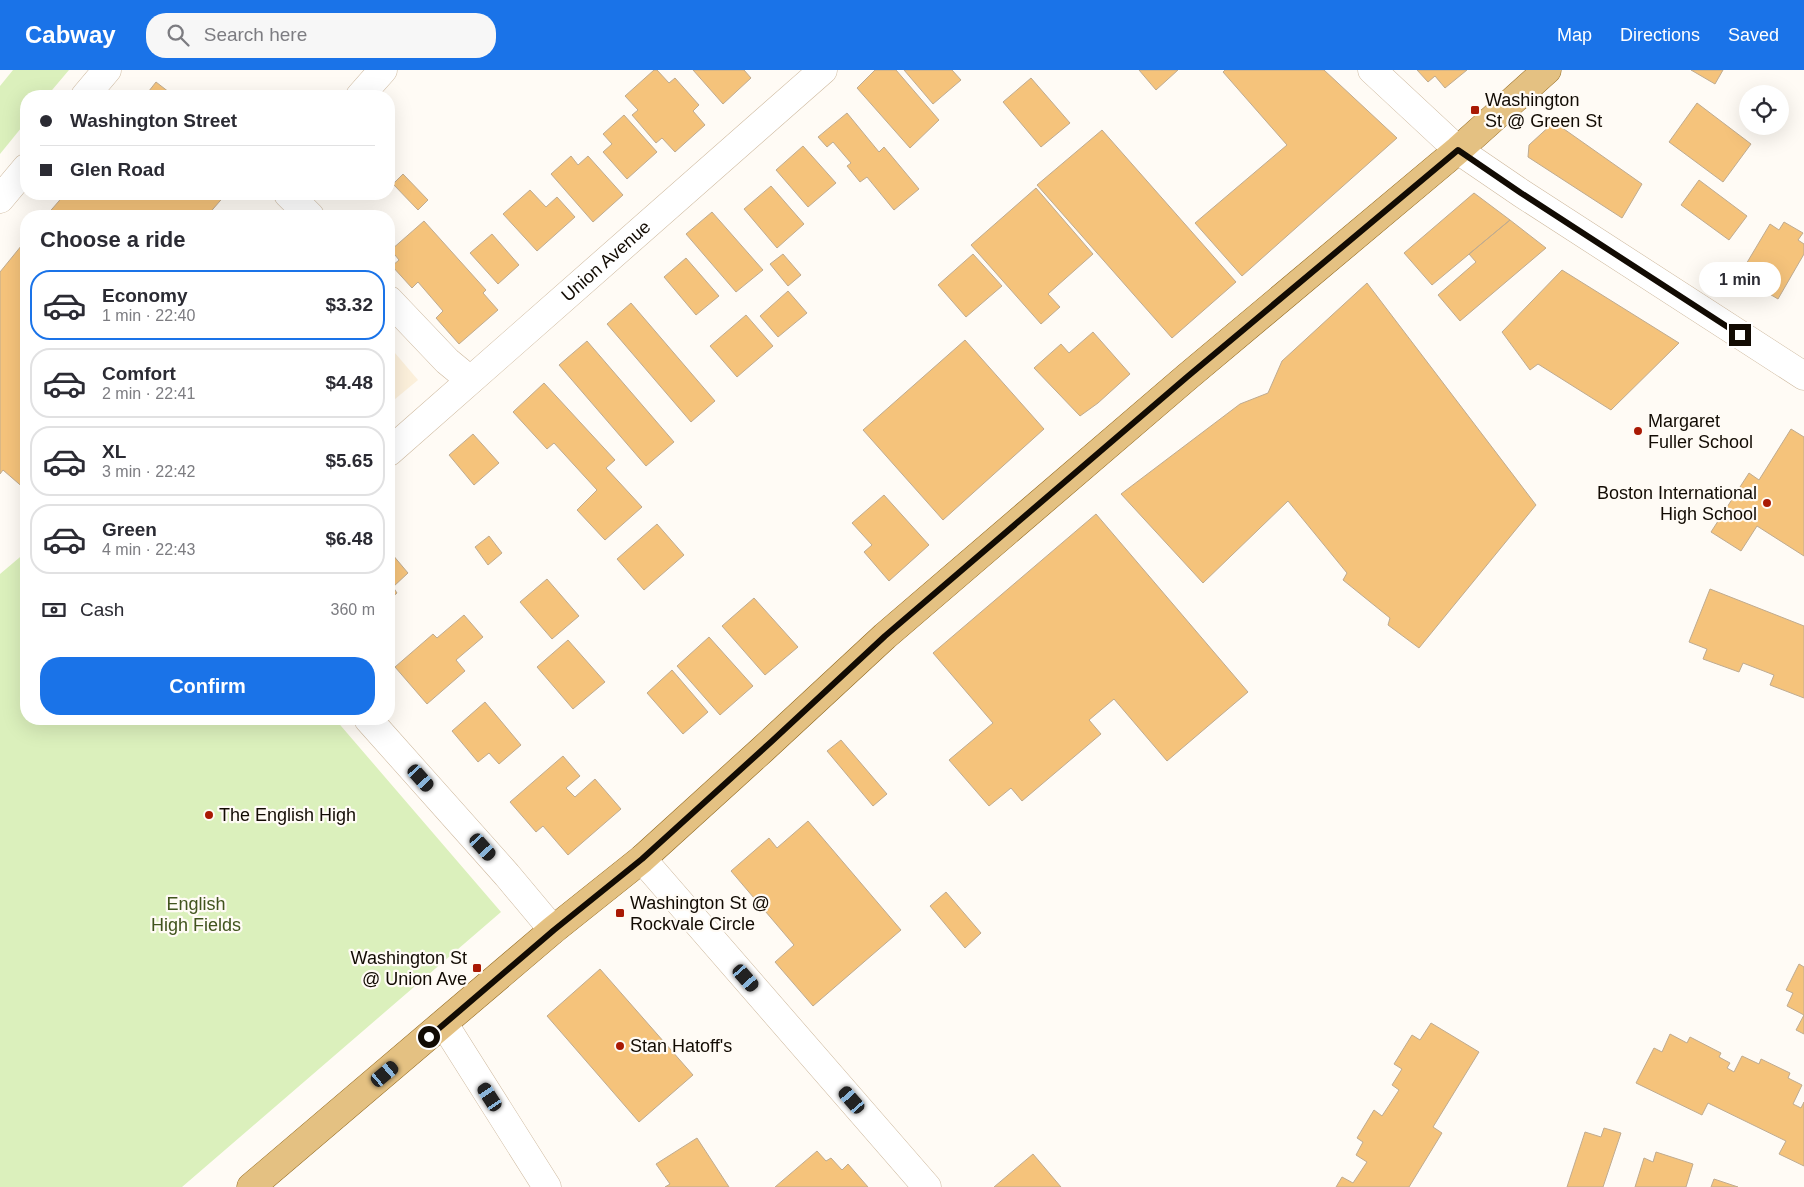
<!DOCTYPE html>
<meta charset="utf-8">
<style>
:root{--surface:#fff;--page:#f7f7f7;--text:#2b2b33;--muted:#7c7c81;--line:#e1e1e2;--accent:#1a73e8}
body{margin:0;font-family:Helvetica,sans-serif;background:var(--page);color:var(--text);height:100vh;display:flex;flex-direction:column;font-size:19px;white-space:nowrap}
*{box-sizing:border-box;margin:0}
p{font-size:16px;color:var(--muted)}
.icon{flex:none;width:28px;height:28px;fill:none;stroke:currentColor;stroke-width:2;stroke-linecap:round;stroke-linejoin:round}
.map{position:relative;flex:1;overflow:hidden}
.panel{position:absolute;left:20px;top:140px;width:375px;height:515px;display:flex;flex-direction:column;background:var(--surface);border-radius:20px;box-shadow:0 5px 20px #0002}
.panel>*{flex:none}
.banner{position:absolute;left:20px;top:20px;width:375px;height:110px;border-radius:20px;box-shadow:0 5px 20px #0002;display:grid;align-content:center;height:110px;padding:0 20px;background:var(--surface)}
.fabs{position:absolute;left:1739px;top:15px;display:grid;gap:10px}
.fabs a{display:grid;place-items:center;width:50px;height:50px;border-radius:50%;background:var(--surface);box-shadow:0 5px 20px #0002;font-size:25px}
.end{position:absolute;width:22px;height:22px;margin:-11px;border:6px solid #120b03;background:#fff;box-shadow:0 0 0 2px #fff}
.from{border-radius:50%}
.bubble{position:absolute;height:35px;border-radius:18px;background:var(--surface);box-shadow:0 5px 20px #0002;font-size:16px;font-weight:800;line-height:35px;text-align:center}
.car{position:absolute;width:15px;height:30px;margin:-15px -8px;border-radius:6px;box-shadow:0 0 4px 1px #0007;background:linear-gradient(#222 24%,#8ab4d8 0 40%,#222 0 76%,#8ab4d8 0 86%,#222 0)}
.banner b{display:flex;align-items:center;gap:18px;height:48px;font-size:19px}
.banner b+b{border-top:1px solid var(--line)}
.banner i{width:12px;height:12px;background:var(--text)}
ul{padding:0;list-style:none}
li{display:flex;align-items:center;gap:15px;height:70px;margin:0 10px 8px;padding:0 10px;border:2px solid var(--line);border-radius:20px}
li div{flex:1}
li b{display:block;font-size:19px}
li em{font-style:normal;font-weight:800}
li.active{border-color:var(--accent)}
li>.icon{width:45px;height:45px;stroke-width:1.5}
h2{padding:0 20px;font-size:22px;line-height:60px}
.pay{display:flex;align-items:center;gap:12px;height:55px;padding:0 20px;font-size:19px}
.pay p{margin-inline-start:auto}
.cta{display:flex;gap:10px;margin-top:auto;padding:10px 20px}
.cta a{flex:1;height:58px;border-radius:20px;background:var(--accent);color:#fff;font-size:20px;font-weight:800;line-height:58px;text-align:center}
header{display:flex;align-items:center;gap:30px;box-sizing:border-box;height:70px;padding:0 25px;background:var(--accent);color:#fff}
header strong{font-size:24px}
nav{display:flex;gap:28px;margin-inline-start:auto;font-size:18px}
.search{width:350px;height:45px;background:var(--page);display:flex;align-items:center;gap:12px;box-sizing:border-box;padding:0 18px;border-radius:20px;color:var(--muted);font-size:19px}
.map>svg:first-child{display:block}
</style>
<header>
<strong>Cabway</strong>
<div class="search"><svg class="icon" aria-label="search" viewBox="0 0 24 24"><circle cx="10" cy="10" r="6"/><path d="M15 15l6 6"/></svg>Search here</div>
<nav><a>Map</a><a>Directions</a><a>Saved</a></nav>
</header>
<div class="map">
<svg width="1804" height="1117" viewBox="0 0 1804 1117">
<rect width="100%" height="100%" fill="#fffbf5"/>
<path fill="#fcf0db" d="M389 276 418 310 389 334Z"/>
<path fill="#dbf0bc" d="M13 0H69L47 26H26V52L0 84V16Z
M26 482V649H335L501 842 182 1117H0V504Z"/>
<path fill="#f5c37b" stroke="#bfab90" d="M654 0H657L669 13 675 8 699 35 693 41 705 55 675 82 662 68 656 73 632 45 638 40 625 26Z
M693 0H744L751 8 723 34Z
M875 0H896L939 50 910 78 857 18Z
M904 0H952L961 10 933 34Z
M1139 0H1178L1156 20Z
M1225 0H1324L1397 68 1242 206 1195 153 1287 75 1223 2Z
M1417 0H1467L1445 18 1435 6 1428 12Z
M1691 0H1723L1715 14Z
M1031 8 1070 53 1041 77 1003 32Z
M156 12 174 26H145Z
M1697 33 1751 74 1723 112 1669 72Z
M847 43 879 82 884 77 919 119 894 140 867 107 860 112 847 96 851 93 833 72 827 77 818 67Z
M624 45 657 82 627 109 603 82 612 74 603 64Z
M1554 52 1642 114 1622 148 1528 87 1529 75Z
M1102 60 1236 212 1172 268 1037 115Z
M803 76 836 113 808 137 776 100Z
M571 86 578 95 588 86 623 125 593 152 551 104Z
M403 104 428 130 418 140 393 114Z
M1699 110 1747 146 1729 170 1681 135Z
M771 116 804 154 777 178 744 139Z
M1036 118 1093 184 1048 224 1060 237 1041 254 971 175Z
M530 120 546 137 557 127 575 147 537 181 503 144Z
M1474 123 1510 150 1432 215 1404 183Z
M65 124H226L207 146H46Z
M712 142 763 200 736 222 686 164Z
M1510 150 1546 178 1460 251 1438 225 1476 192 1469 184Z
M424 151 486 220 483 223 498 240 459 274 436 248 443 241 418 212 412 218 392 196 399 190 391 180Z
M1784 152 1803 163 1798 170 1804 174V184L1778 229 1739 206 1770 154 1779 160Z
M492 164 519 195 498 214 470 183Z
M26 170V420L3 400 0 404V202Z
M783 184 801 205 788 216 770 194Z
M973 184 1002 216 966 247 938 215Z
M686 188 719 226 696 245 664 207Z
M1562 200 1679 273 1611 340 1538 294 1530 300 1502 262Z
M1367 213 1536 435 1419 578 1388 555 1390 548 1343 510 1347 503 1288 431 1203 513 1121 424 1240 334 1268 323 1282 291Z
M788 221 807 243 778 267 760 246Z
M631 233 715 331 691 352 607 254Z
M746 245 773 276 737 307 710 276Z
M1093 262 1130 304 1098 333 1080 346 1034 298 1061 274 1069 283Z
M965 270 1044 359 943 450 863 360Z
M587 271 674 372 646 396 559 295Z
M544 313 615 390 606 398 642 437 605 470 577 440 597 420 554 373 547 379 513 342Z
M1791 359 1804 367V486L1757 456 1741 481 1711 462 1749 403 1759 410Z
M473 364 499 393 474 415 449 385Z
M884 425 929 475 889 511 864 482 872 475 852 453Z
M1096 444 1248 622 1167 691 1114 629 1089 650 1101 664 1022 731 1011 718 989 736 949 690 993 653 933 583Z
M657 454 684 485 644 520 617 489Z
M489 466 502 483 488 495 475 477Z
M392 484 408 503 393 517 397 523 389 530V487Z
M547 509 579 546 552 569 520 532Z
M1710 519 1804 556V628L1770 615 1774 605 1743 593 1739 602 1703 589 1707 579 1689 572Z
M754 528 798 577 765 605 722 556Z
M464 545 483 567 456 590 465 601 427 634 395 597 433 564 437 568Z
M709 567 753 616 720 645 677 596Z
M568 570 605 612 573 639 537 597Z
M672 600 708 642 683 664 647 623Z
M485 632 521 675 499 694 489 683 478 692 452 661Z
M841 670 887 724 873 736 827 681Z
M563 686 580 706 566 718 575 727 595 709 621 739 568 785 543 756 536 762 510 732Z
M808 751 901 860 813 936 775 892 794 875 731 801 769 768 777 778Z
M946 822 981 863 965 878 930 836Z
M1799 894 1804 897V964L1796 960 1804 945 1787 936 1793 923 1786 920Z
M600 899 693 1005 639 1052 547 946Z
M1431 953 1479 982 1433 1057 1442 1063 1409 1117H1336L1342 1107 1353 1113 1367 1092 1356 1085 1363 1072 1357 1068 1374 1040 1382 1046 1399 1020 1392 1015 1402 999 1394 994 1412 965 1420 970Z
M1670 964 1687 973 1690 967 1721 983 1719 987 1730 993 1727 998 1734 1002 1742 986 1759 994 1761 989 1790 1003 1788 1008 1802 1015 1793 1034 1801 1038 1804 1032V1096L1779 1084 1786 1071 1708 1033 1702 1045 1636 1013 1654 978 1662 982Z
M1604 1058 1621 1063 1603 1117H1567L1585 1062 1601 1067Z
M697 1068 729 1117H665L670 1114 656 1094Z
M817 1081 826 1091 831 1088 842 1100 848 1094 868 1117H775Z
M1656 1082 1693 1094 1686 1117H1635L1644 1088 1653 1092Z
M1033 1084 1061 1117H994Z
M1714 1109 1738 1117H1711Z"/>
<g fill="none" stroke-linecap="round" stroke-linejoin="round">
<g stroke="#cdb89d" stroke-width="29">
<g id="minor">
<path d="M1372 0 1458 80 1521 123 1804 306"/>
<path d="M85 26 107 0"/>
<path d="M360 26 383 0"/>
<path d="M288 124 310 146"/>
<path d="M0 129 26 98"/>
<path d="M389 230 447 291 470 310"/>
<path id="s1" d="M389 382 823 0"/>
<path d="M368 649 507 805 553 860"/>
<path d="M642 789 927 1117"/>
<path d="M444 954 547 1117"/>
</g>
</g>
<g stroke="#8f671f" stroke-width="29">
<path id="major" d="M251 1117 553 860 642 789 762 680 885 566 1187 307 1458 80 1547 0"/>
</g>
<use href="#minor" stroke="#fff" stroke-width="28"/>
<use href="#major" stroke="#e4c182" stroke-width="28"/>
</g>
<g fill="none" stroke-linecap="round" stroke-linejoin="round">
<path stroke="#120b03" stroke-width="6" d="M429 967 554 860 642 789 771 672 885 566 1187 307 1458 80 1521 123 1740 265"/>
</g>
<g fill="#a91904" stroke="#fffbf5" stroke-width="2">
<rect x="1470" y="35" width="10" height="10" rx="2.5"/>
<circle cx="1638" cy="361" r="5"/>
<circle cx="1767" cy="433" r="5"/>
<circle cx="209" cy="745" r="5"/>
<rect x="615" y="838" width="10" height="10" rx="2.5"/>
<rect x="472" y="893" width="10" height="10" rx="2.5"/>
<circle cx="620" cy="976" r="5"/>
</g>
<g text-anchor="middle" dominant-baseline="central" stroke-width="4.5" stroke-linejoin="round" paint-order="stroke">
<g font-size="18" fill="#120b03" stroke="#fffbf5" text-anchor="start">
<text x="1485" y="30">Washington<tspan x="1485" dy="21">St @ Green St</tspan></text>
<text x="1648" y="351">Margaret<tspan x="1648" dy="21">Fuller School</tspan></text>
<text x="1757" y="423" text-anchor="end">Boston International<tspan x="1757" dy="21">High School</tspan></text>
<text x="219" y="745">The English High</text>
<text x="630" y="833">Washington St @<tspan x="630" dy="21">Rockvale Circle</tspan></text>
<text x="467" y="888" text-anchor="end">Washington St<tspan x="467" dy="21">@ Union Ave</tspan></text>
<text x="630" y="976">Stan Hatoff's</text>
</g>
<g font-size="18" fill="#120b03" stroke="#fffbf5">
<text stroke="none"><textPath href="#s1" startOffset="289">Union Avenue</textPath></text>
</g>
<g font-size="18" fill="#41541e" stroke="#fffbf5">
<text x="196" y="834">English<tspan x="196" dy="21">High Fields</tspan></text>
</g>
</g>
</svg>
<div class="fabs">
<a><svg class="icon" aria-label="locate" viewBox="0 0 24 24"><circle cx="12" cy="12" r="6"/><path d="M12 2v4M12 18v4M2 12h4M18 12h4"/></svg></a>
</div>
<i class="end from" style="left:429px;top:967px"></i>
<i class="end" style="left:1740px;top:265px"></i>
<div class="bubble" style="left:1699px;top:192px;width:82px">1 min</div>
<i class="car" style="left:421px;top:708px;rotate:138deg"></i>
<i class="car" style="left:483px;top:777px;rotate:138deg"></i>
<i class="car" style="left:746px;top:908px;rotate:139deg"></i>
<i class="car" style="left:385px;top:1004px;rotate:50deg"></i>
<i class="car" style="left:490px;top:1027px;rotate:327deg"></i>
<i class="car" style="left:852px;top:1030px;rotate:319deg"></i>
<div class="banner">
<b><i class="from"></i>Washington Street</b>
<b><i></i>Glen Road</b>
</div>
<section class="panel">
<h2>Choose a ride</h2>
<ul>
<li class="active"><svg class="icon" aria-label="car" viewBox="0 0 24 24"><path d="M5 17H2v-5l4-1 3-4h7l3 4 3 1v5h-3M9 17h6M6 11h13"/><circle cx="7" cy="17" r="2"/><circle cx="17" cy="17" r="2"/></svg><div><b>Economy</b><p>1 min · 22:40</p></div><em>$3.32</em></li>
<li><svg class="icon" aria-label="car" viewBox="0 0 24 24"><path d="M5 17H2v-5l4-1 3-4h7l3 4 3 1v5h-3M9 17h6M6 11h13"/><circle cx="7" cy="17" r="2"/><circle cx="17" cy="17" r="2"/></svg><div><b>Comfort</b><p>2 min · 22:41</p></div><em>$4.48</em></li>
<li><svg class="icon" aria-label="car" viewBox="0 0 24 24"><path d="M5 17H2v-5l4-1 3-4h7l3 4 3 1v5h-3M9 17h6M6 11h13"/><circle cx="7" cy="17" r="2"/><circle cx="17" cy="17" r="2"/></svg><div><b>XL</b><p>3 min · 22:42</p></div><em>$5.65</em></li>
<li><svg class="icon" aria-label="car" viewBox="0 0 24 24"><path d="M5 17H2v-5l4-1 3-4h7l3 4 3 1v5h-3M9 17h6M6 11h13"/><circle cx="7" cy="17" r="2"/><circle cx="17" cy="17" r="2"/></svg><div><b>Green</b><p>4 min · 22:43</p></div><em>$6.48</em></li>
</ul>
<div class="pay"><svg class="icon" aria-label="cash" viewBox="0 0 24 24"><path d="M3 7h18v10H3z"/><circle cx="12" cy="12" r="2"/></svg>Cash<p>360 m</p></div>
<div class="cta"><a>Confirm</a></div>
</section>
</div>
